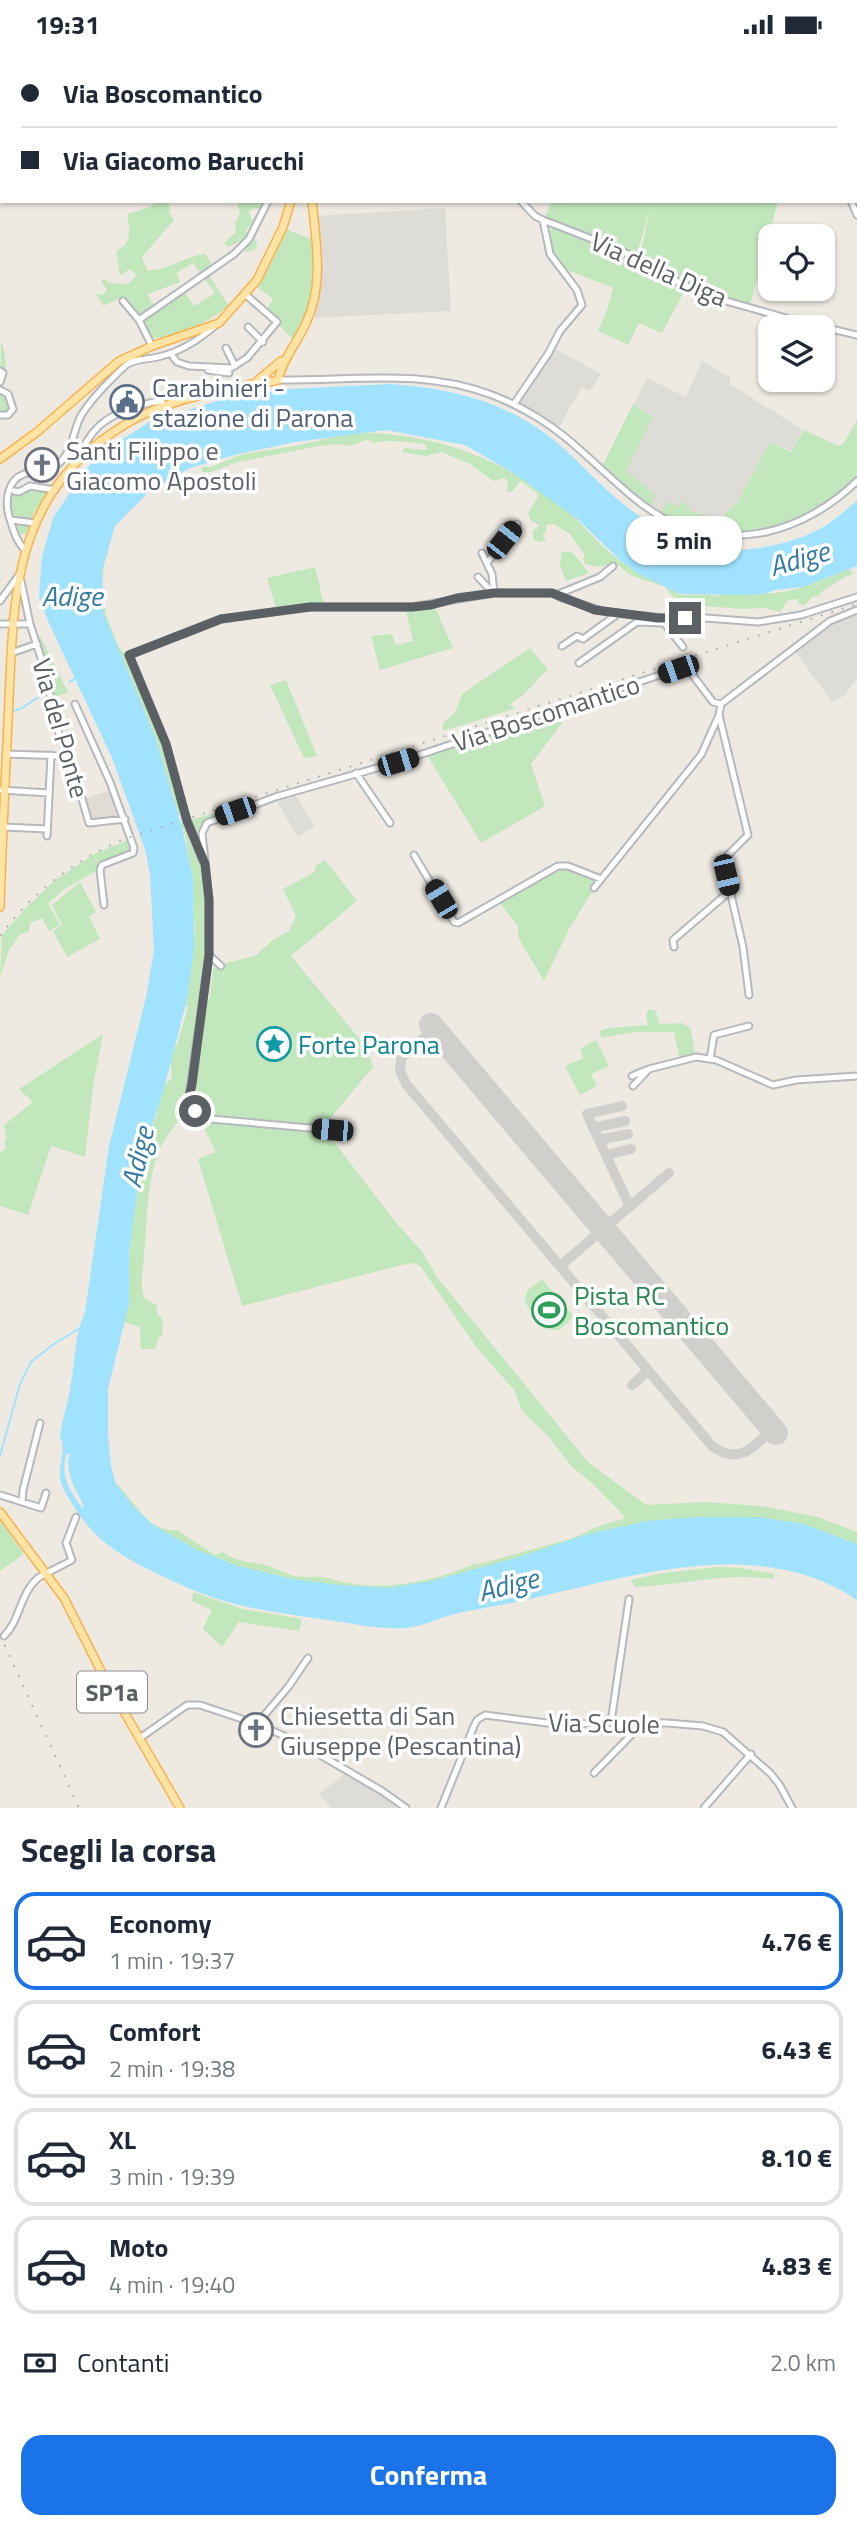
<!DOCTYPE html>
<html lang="it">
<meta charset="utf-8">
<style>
:root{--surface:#fff;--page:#f2f2f3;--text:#1f2937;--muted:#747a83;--line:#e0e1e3;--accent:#1a73e8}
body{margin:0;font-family:"Titillium Web",sans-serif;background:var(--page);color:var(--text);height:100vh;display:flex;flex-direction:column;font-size:26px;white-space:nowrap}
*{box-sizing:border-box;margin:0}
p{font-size:23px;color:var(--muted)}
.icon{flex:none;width:38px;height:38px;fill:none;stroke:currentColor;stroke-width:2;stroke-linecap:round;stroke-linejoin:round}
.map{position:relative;height:1759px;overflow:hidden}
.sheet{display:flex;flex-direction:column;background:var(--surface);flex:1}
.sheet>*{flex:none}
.guide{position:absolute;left:0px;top:0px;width:858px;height:154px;box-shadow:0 2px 5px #0004;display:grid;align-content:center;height:154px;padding:0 21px;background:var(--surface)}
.buttons{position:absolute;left:758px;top:175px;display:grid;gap:14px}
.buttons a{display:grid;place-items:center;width:77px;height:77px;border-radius:14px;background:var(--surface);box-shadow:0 2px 5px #0004;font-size:35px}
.end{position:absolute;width:32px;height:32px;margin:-16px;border:9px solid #5a6064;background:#fff;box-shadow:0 0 0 4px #fff}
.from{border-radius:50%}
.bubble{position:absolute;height:49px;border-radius:21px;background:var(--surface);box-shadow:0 2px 5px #0004;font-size:23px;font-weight:700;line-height:49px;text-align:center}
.car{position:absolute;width:21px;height:42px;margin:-21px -10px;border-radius:9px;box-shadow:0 0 5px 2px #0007;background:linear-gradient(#222 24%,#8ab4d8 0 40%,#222 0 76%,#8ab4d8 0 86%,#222 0)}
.guide b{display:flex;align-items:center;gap:24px;height:66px;font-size:26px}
.guide b+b{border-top:2px solid var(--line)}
.guide i{width:18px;height:18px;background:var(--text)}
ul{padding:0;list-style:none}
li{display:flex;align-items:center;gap:21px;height:98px;margin:0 14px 10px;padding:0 7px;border:4px solid var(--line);border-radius:21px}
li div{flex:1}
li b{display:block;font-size:26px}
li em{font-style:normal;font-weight:700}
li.current{border-color:var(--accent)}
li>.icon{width:63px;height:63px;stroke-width:1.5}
h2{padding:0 21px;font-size:32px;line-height:84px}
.pay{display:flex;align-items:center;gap:18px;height:77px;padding:0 21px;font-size:26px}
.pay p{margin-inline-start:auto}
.primary-button{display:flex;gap:14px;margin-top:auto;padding:14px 21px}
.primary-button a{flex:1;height:80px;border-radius:21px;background:var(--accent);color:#fff;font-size:28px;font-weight:700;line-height:80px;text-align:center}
.status{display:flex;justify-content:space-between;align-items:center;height:49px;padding:0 35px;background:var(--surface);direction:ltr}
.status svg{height:19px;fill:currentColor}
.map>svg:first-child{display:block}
</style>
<div class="status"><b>19:31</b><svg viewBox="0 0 49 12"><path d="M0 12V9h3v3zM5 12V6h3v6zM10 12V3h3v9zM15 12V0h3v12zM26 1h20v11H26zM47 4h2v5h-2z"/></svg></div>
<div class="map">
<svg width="857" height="1759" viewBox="0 0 857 1759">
<rect width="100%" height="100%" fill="#eeeae2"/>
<path fill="#dedcd6" d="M445 159 451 262 311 269 321 238 322 214 317 167Z
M555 300 601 325 590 342 582 338 559 378 520 354Z
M702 312 730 328V335L803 381 791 402 770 393 738 452 719 470 718 481 668 468 650 458 628 441 603 416 647 329 686 348Z
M857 564V630L844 647 832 653 794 601 834 572Z
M296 747 315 777 298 788 277 753Z
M345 1725 403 1757 406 1759H331L319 1745Z"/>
<path fill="#e0dbd3" d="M110 741 117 768 91 771 84 750Z"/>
<path fill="#c2e7bc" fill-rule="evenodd" d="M159 152H169L170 164 174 171 142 208 147 221C161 224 188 206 205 205L212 215 208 225 229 257C209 272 179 289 153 289L149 287 132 258 119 250 103 257 96 245 102 246 107 241 101 232 104 230 110 234 128 235 137 226 129 220 122 226 119 224 118 209 116 207 117 201C134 193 128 180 128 165L147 159ZM193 214 215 244 194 257 183 241 157 257 151 253 148 245 180 233 176 224Z
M237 152 246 154 270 152 261 161 255 158 249 163 253 173 245 182 257 193 256 199 248 203 245 202V194L241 192 228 198 224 194 236 183 235 174 240 165Z
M552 152H778L750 256 706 244 669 225 640 206 651 157 637 205 544 170Z
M554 178 636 210 685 241 662 284 639 274 628 296 598 282 608 259 613 239 560 218 550 204 546 186Z
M285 180 314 191C316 227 312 259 293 291L266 262 273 250 257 238 271 215Z
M1 292C7 306 7 327 2 341 10 346 19 354 14 364L6 370 0 368Z
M633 355 653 368 626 422 655 446 652 459 628 441 603 416Z
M857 371V428C814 469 766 492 706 479 690 475 674 471 660 464L668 453 679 458 682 452 690 457 689 461 691 462 720 470 738 452 770 393 791 403 804 381 839 397 844 394Z
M356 383C432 385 497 406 558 454 577 468 590 487 608 502 628 520 652 531 677 542L680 546C688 546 711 545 717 547 733 542 751 543 767 544 786 546 835 529 849 517L853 525 845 528 821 543 820 546 812 548 805 556 799 555 797 550 788 551 780 563 765 559 744 560 673 555 674 549 665 538 630 526 616 514 599 518 585 515 583 510 585 506 570 485 554 475 546 476V483L542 486 546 491 541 493 534 491 532 483 539 476 530 471 528 464 539 446 521 432 511 443 507 442 508 434 505 429 493 432 470 415 442 403 425 407 402 403 404 399 425 401 427 399 425 395C407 393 391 390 373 394L368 390 351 397 337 395 318 397 234 414 212 423H202V418H211L242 405 295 397Z
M11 440 23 443 50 441 34 464 26 485 17 486C11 469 8 457 11 440Z
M109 500 104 515 102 543 106 566 118 597 128 609 157 681 184 764 177 766 173 746 102 569 99 536 105 502Z
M565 502 573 504 589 524 566 532 560 516 561 504Z
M315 518 324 556 277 561 267 529Z
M435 558 453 599 380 621 371 587 392 585 396 596 413 592 406 561Z
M40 587 68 643 52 650 38 588Z
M530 599 548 621C539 628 532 638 523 646 518 650 514 651 510 656L516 659 443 682V674L455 663 462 645Z
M286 631 317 707 304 709 270 636Z
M575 657 531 715 545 757 481 794 427 706Z
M218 763 203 773C199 791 200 824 207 842L209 900C204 909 203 942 201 954L209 950 214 917 255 907 273 891 289 882 296 867 283 840 315 823V817L325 811 357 852 291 907 368 1000 373 1018 319 1083 331 1089 397 1175 421 1201 437 1228 588 1413 646 1456 703 1453 763 1457 818 1468 857 1483V1504L443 1528 429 1537 338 1543 204 1510 129 1462 116 1434C133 1449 148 1485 177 1481L215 1506 223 1503C237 1514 253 1512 269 1517 277 1520 285 1524 294 1527 306 1529 320 1526 332 1530 377 1544 430 1534 474 1515L483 1514 570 1490 599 1477 626 1469 592 1434 572 1418 549 1388 522 1362 515 1342 477 1299 421 1218 414 1214 402 1216 242 1257 198 1110 216 1103 201 1073 185 1066C144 1102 149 1158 144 1208 143 1221 139 1237 145 1250L157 1256V1264L163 1272 162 1286 158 1290 155 1300H141L140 1278 124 1273 136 1123 157 1064 161 1041 172 1028 170 1003 177 996 188 958 183 955 195 878 191 861 194 860C194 851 191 845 190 837 186 816 191 793 180 774Z
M131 790 134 801 66 839 48 854 60 876 49 882 42 869 30 874 29 883 20 885 9 901 0 928 2 886 26 859 54 832 96 804Z
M559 818 569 819 600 830 569 880 544 932 518 888V877L499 853Z
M80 833 96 863 89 868 100 890 67 908 53 882 62 876 52 856Z
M649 960 656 962 659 975 682 974 690 978 696 1009 680 1012 674 983H634L601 989 600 982 609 979 648 976 646 965Z
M103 985 93 1038 85 1108 51 1097 28 1166 0 1157V1105L6 1098 4 1091 7 1089 4 1076 33 1053 19 1040Z
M596 991 609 1017 591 1025 597 1037 580 1046 565 1017 583 1009 580 1000Z
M542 1230 574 1268 559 1281 546 1280 525 1254 527 1242Z
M0 1471 24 1505 0 1522Z
M718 1518 741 1519 774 1525 773 1530C725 1523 681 1536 635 1538L631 1531 663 1524Z
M193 1543 243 1560 302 1570 299 1582 239 1573 222 1598 203 1580 212 1561 192 1552Z"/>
<path fill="#a1e3ff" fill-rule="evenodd" d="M823 0H857V143L856 2Z
M391 335C442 339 489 348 533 376 565 396 588 425 617 450 635 465 671 490 694 497 732 508 795 497 828 475 838 468 847 460 857 452V517L803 538 775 541 764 545 738 546 680 545 639 525 620 511 576 469 515 425 465 396 386 381 296 393 238 405 190 419 150 442 115 477 102 522 103 563 155 688 182 778 193 829 194 898 188 946 164 1040 142 1108 129 1204V1255L108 1340V1385L111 1417 116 1435 131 1455 153 1476 195 1500 238 1517 292 1530 338 1536 389 1539 431 1532 519 1508 588 1485 647 1472 697 1468H758L804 1475 857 1495V1551C762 1486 636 1526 534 1549 507 1556 479 1559 451 1566 436 1570 421 1578 406 1579 379 1581 353 1574 327 1571 283 1564 240 1560 198 1543 164 1528 114 1508 90 1479 81 1469 62 1442 60 1429 58 1416 67 1400 60 1388 62 1370 69 1352 71 1334 75 1311 75 1284 85 1263L109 1097 146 948 154 902 150 825 145 800 112 709 48 572 39 548 42 508 53 469 85 421 101 404 149 373 224 350 286 340ZM67 1404 69 1405C64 1433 85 1450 83 1460 70 1442 59 1426 67 1404Z"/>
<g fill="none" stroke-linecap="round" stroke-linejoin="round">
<path stroke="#a1e3ff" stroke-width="2" d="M69 633 77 629
M11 663 22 659 46 643
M0 1407 20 1335 31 1313 54 1295 80 1279"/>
<path stroke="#d0cfcc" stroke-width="10" d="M434 980 401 1009 400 1022 406 1035 712 1397C739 1417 753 1398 773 1380
M622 1057 587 1065 630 1158
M593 1079 625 1072
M599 1091 628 1085
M606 1106 631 1100
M560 1217 669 1124
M632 1336 648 1322"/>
<path stroke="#d0cfcc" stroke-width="24" d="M431 976 776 1384"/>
<g stroke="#b5b9bd" stroke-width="9">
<path id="minor" d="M26 0 27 2
M130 0 131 2
M257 0 258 2
M230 2H249
M526 2 527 0
M813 2V0
M0 20 2 19
M521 152 535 167 543 171 620 201 682 235 712 248 793 271 857 286
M851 152 857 166
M123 252 139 271 152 297
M139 271 234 205 249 190 268 152
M248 278 263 293
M226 299 235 317
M171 305 177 313 189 317 231 319 247 309 277 273 246 246
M208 321 229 324
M0 322 3 324 0 333
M278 331C351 332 422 319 492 346 518 356 544 371 565 388 632 443 667 502 766 483 799 476 833 456 857 432
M0 341 8 345 13 360 8 366H0
M514 355 548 305 560 282 582 256 577 241 550 205 543 171
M78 412C88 381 106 367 135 358 145 356 151 351 162 353L163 357
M14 442 19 443 30 437 55 441
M11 471 35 474
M25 501C16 492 13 480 9 467 5 452 7 431 24 425 39 419 51 425 63 410 74 397 73 380 82 365 93 348 111 330 126 316 136 309 146 311 158 308 180 303 199 291 216 276
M482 504 492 525 494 544
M487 514 517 475
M478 528 493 544
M21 532 30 575 42 612 59 685 76 729 89 774 125 770
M556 546 600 528 613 517
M0 552 19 526
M664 574 683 598
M0 575H30
M562 597 577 587 583 590 619 564
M11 604 37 595
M579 614 637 573 664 574V569
M75 655 110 733 134 799 133 804 102 816 100 821 104 856
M6 705 68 707
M356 724 390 774
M0 741 49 744
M4 778 47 780
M47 787 51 706
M414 806 454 873 458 874 558 817H568L601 830
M203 813 185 765 166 695 129 606 221 570 310 558H412L494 544H552L562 549 606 563 664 569H706L758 573 801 566 857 548
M594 839 701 706 719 666
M674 898 673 891 730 842
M209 906 221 917
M749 946 743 898 723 811 748 786 719 666 721 655 830 572 857 561
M710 1010 714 986 749 977
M632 1027 646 1021
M633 1037 649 1020 696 1008 716 1011 773 1036 796 1031 857 1027
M332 1081 211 1070 195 1062 188 1054 209 906V851L202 784 207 774 275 748 398 713 678 620H688L713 653 721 655
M0 1446 41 1459 46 1444
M22 1453 23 1441 40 1374
M4 1587C20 1572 20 1544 38 1529 43 1525 64 1516 72 1511L66 1494 76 1468
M611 1673 629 1550
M257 1675 289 1637 308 1609
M140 1689 187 1656H200L257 1675 298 1693 382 1742 406 1759
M594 1724 644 1673
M441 1759 474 1677 477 1671 485 1666 563 1676 615 1673 667 1674 703 1677 723 1683 770 1724 779 1735 792 1759
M704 1759 751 1705"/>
</g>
<g stroke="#f9b24f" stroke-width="10">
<path id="major" d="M325 2V0
M258 331 281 312
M0 410 37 383 119 312 152 297 219 274 257 231 283 178 291 152
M0 858C2 796 5 735 8 673 14 549 8 443 131 372 168 351 211 344 252 335 261 333 270 334 278 331 283 309 298 293 307 272 324 234 316 193 312 152
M0 1463 64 1549 105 1630 180 1759"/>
</g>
<use href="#minor" stroke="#fff" stroke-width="5"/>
<use href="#major" stroke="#ffe4a6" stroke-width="7"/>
<path stroke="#b3b4b5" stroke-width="2" stroke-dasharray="2 9" stroke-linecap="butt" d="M0 887C32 843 74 812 124 790L857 555
M0 1586 79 1759"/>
</g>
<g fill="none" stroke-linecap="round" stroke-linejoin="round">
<path stroke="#5a6064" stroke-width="9" d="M195 1062 188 1054 192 1035 209 906V851L205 815 187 772 166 695 129 606 221 570 310 558H412L431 556 457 549 494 544H552L595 561 658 569H685"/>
</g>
<defs>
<g id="civic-ring" transform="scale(1.75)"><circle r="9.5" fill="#fff" stroke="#5c6f8a" stroke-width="1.5"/><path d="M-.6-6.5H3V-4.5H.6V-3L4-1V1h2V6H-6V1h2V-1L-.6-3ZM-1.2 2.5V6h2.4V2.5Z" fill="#5c6f8a"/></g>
<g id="church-ring" transform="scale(1.75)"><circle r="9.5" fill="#fff" stroke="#6b7280" stroke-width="1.5"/><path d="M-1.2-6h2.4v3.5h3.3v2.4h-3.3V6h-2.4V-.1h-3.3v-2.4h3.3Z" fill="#6b7280"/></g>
<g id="sight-ring" transform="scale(1.75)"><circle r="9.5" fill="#fff" stroke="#0f9aa8" stroke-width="1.5"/><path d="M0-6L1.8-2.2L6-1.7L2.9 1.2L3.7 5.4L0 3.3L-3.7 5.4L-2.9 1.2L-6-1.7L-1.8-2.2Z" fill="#0f9aa8"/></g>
<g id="stadium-ring" transform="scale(1.75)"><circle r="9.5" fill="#fff" stroke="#2e9e5b" stroke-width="1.5"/><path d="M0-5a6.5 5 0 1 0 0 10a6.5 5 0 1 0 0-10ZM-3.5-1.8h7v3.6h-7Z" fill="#2e9e5b"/></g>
</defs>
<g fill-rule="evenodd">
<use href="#civic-ring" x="127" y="353"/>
<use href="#church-ring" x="42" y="416"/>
<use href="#sight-ring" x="274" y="995"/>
<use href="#stadium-ring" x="549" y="1261"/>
<use href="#church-ring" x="256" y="1681"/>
</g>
<g text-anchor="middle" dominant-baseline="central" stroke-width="7" stroke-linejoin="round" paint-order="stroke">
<rect fill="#fff" stroke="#8c9092" stroke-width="2" x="77" y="1622.5" width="70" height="41" rx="5"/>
<g font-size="24" font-weight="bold" fill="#5a6064">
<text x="112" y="1643">SP1a</text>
</g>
<g font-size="26" fill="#5a6064" stroke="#fff">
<text transform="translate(659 220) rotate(24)">Via della Diga</text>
<text transform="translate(546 664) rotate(-18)">Via Boscomantico</text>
<text transform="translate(61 679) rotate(74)">Via del Ponte</text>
<text transform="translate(604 1674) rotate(1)">Via Scuole</text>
</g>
<g font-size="26" fill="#4e5e75" stroke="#fff" text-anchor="start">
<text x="152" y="338">Carabinieri -<tspan x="152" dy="30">stazione di Parona</tspan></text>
</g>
<g font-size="26" fill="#5b616d" stroke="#fff" text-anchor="start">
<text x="66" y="401">Santi Filippo e<tspan x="66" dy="30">Giacomo Apostoli</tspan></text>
<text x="280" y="1666">Chiesetta di San<tspan x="280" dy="30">Giuseppe (Pescantina)</tspan></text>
</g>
<g font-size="26" fill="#0d838f" stroke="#fff" text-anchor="start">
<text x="298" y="995">Forte Parona</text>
</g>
<g font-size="26" fill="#27864d" stroke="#fff" text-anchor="start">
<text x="574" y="1246">Pista RC<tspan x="574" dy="30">Boscomantico</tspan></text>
</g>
<g font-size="28" font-style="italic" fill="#337ba4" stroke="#fff">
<text transform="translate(799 509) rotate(-16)">Adige</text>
<text x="72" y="546">Adige</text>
<text transform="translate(137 1108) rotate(-77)">Adige</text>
<text transform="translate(508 1535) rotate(-14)">Adige</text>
</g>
</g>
</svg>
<div class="buttons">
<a><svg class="icon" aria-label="locate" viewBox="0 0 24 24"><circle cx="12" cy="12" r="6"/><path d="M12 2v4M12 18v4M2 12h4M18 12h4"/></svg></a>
<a><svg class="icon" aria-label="layers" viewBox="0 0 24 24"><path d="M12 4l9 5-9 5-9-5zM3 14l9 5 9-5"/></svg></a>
</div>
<i class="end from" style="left:195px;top:1062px"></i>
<i class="end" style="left:685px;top:569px"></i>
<div class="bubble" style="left:626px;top:467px;width:116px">5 min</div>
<i class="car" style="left:504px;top:491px;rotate:38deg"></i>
<i class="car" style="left:678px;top:620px;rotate:251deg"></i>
<i class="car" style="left:398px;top:713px;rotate:73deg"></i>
<i class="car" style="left:235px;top:762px;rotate:251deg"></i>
<i class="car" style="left:726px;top:826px;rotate:167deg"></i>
<i class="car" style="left:441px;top:850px;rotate:329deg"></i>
<i class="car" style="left:332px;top:1081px;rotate:275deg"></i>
<div class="guide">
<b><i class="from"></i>Via Boscomantico</b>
<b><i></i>Via Giacomo Barucchi</b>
</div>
</div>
<section class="sheet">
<h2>Scegli la corsa</h2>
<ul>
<li class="current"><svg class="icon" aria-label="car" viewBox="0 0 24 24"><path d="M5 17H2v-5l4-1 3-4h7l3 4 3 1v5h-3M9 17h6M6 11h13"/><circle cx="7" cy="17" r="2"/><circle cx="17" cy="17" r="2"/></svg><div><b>Economy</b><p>1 min · 19:37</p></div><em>4.76 €</em></li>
<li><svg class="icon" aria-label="car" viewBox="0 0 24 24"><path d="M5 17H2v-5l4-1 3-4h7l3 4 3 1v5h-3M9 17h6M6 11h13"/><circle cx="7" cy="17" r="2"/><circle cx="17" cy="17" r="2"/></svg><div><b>Comfort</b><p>2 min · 19:38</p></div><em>6.43 €</em></li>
<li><svg class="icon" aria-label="car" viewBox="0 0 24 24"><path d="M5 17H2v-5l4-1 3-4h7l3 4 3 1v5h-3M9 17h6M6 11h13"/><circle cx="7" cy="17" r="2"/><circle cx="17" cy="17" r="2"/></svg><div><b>XL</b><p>3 min · 19:39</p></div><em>8.10 €</em></li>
<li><svg class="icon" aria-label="car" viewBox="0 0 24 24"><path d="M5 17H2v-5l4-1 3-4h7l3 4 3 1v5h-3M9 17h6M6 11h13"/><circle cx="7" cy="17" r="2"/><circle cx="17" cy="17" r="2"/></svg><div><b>Moto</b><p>4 min · 19:40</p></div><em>4.83 €</em></li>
</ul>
<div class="pay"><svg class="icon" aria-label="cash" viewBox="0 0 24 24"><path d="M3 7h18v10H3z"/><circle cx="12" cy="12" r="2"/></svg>Contanti<p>2.0 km</p></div>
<div class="primary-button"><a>Conferma</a></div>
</section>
